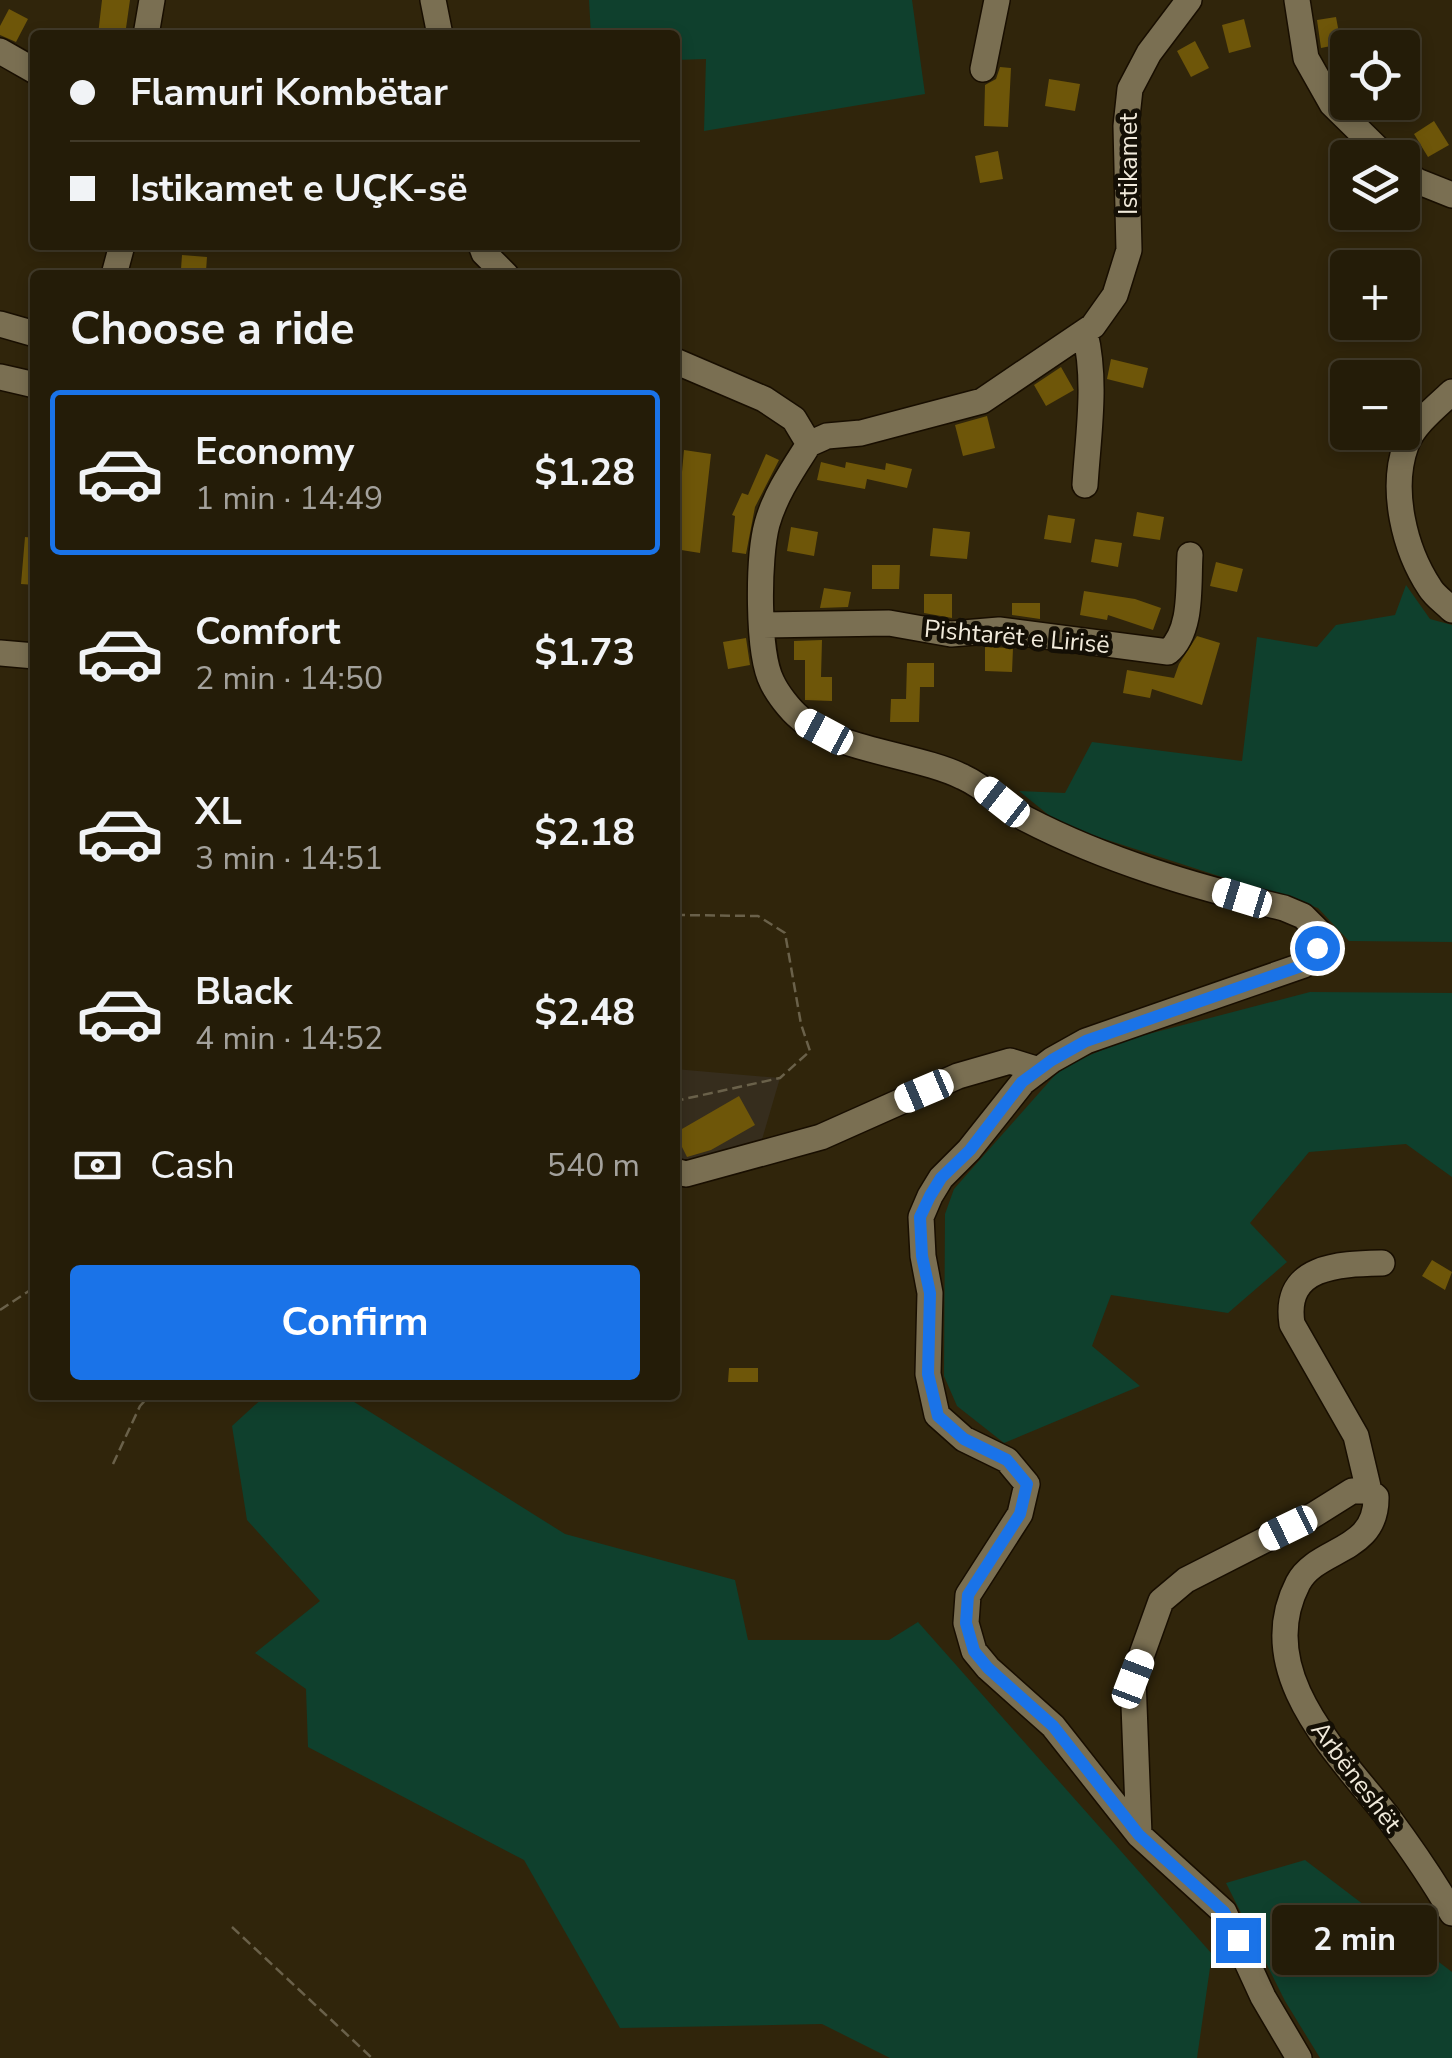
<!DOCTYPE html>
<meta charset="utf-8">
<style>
:root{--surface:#241c08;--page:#302916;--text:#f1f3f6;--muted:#a3a19c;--line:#413a29;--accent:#1a73e8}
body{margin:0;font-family:"Nunito Sans",sans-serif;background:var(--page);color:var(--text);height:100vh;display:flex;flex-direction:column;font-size:38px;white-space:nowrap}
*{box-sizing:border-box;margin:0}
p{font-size:32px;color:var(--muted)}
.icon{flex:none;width:55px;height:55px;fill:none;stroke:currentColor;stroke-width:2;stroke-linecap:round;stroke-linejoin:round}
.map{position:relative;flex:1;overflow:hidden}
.drawer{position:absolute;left:30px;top:270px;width:650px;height:1130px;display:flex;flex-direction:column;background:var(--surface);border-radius:10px;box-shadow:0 5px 15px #0003,0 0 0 2px var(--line)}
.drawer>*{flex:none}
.guide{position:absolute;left:30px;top:30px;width:650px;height:220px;border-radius:10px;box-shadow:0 5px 15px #0003,0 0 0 2px var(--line);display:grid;align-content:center;height:220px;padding:0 40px;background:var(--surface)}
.tools{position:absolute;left:1330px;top:30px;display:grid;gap:20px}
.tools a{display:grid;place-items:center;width:90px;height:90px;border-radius:10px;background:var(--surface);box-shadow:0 5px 15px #0003,0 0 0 2px var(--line);font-size:50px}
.end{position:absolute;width:45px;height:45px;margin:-22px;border:12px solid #1a73e8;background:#fff;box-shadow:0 0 0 5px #fff}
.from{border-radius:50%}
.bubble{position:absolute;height:70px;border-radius:10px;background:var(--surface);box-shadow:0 5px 15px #0003,0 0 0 2px var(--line);font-size:32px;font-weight:700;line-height:70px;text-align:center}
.car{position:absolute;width:30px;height:60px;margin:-30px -15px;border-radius:12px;box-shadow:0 0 8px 2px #0007;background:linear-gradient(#fff 24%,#345 0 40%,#fff 0 76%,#345 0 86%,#fff 0)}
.guide b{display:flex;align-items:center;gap:35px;height:95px;font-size:38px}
.guide b+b{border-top:2px solid var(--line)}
.guide i{width:25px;height:25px;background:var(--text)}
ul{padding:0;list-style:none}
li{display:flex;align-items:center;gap:30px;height:165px;margin:0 20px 15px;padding:0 20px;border:5px solid transparent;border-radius:10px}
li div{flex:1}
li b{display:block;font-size:38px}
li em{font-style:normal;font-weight:700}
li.current{border-color:var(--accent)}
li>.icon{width:90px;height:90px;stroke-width:1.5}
h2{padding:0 40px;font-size:45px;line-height:120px}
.pay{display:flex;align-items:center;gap:25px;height:110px;padding:0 40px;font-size:38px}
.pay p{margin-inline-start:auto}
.primary-button{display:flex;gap:20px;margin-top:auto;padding:20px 40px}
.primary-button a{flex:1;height:115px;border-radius:10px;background:var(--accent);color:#fff;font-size:40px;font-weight:700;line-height:115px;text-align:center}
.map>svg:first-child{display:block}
</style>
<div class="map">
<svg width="1452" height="2058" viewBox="0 0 1452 2058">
<rect width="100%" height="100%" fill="#30250b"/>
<path fill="#362d1d" d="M675 1069 780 1078 761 1143 694 1183 675 1189Z"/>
<path fill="#0f402d" d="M589 0H912L925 94 704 131 706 59 675 60V35H591Z
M1406 585 1430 619 1452 625V942L1349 941 1318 908 1061 825 1019 791 1065 793 1092 742 1242 761 1257 637 1317 647 1336 625 1395 615Z
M1310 992 1452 993V1177L1406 1144 1309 1152 1250 1223 1287 1262 1228 1313 1111 1295 1092 1346 1140 1386 1004 1443 957 1406 944 1376 945 1214 954 1189 1063 1066 1129 1039Z
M266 1395H343L565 1534 735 1580 748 1640H889L918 1622 1212 1954 1197 2058H890L822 2024 620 2028 524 1860 308 1747 306 1689 255 1653 320 1601 247 1520 232 1426Z
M1305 1860 1452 1972V2058H1320L1285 2001 1226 1883Z"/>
<path fill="#6e5609" d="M102 0H130L125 35H98Z
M9 9 28 19 16 42 0 35V26Z
M1336 17 1341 44 1321 48 1317 20Z
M1244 19 1251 47 1229 53 1222 25Z
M1195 41 1209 68 1191 77 1177 51Z
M1000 67 1011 68 1008 127 984 126 985 85 996 79Z
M1049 79 1080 84 1075 111 1045 106Z
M1434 121 1449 145 1428 157 1414 134Z
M998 151 1003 179 980 183 975 156Z
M182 255 207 257 206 271 181 269Z
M1111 359 1148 368 1143 388 1107 379Z
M1061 367 1074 390 1046 406 1034 385Z
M987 416 995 448 963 456 955 425Z
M684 450 711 454 700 553 675 549Z
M766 454 779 460 755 507 746 554 732 552 735 516 732 515 742 493 748 495Z
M821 462 845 468 846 462 885 470 886 463 912 469 907 488 867 479 865 489 817 480Z
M1137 512 1164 517 1160 540 1133 536Z
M1048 515 1075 519 1071 543 1044 539Z
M791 527 818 532 814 556 787 551Z
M933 528 970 532 967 559 930 556Z
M25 537 35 538V585L21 584Z
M1095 539 1122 543 1118 567 1091 562Z
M1216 562 1243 569 1237 592 1210 586Z
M872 565H900L899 589H872Z
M824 588 851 592 848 607 820 608Z
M1084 591 1135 599 1161 608 1153 630 1108 615 1107 620 1080 615Z
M924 594H952V618L924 613Z
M1012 603H1040V619L1012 615Z
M1197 636 1220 643 1202 705 1152 689 1150 698 1123 693 1127 670 1174 678 1179 664Z
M746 638 750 665 728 669 723 642Z
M822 640 821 677H832V701L805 700V660H794V641Z
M985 647 1013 648 1012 672 985 671Z
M907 663H934V687H920L919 722H890L891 699H906Z
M739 1096 755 1125 711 1150 687 1157 675 1133Z
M1432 1260 1452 1272 1445 1290 1422 1276Z
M729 1368H758V1382H728Z"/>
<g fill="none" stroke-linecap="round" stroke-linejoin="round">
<g stroke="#180e00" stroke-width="28">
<path id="minor" d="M433 0 440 35
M1297 0 1306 58 1332 104 1387 158
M146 35 152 0
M0 51 35 71
M983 69 997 0
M1402 170 1417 181 1452 195
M481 245 484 253 506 275
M114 275 122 245
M0 324 35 334
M1085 333C1097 382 1088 436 1085 485
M675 361 764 399 794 419 809 444C793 469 775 495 767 524 758 557 757 653 772 682 777 693 790 710 800 718 835 750 919 755 963 777 987 788 1004 807 1026 819 1107 861 1196 887 1284 908L1303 916 1319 932 1317 949 1304 965 1086 1041 1052 1060 1023 1082 969 1150 941 1178 930 1196 921 1217 923 1256 930 1293 928 1374 937 1415 964 1439 1007 1460 1027 1484 1020 1514 968 1595 966 1623 974 1651 988 1668 1053 1726 1139 1835 1224 1912 1263 1997 1299 2058
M0 377 35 385
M1452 392C1437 406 1413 425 1406 445 1390 489 1404 549 1430 588 1435 596 1445 603 1452 610
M809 444 827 436 861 433 982 401 1093 326 1115 295 1129 250 1126 126 1130 89 1149 53 1189 0
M763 625 889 623 951 634 999 630 1168 652C1193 631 1188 585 1190 555
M0 653 35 656
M675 1171 686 1174 821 1137 958 1076 1010 1061 1039 1070
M1369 1491 1356 1436 1292 1324C1283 1265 1339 1264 1382 1263
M1139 1835 1133 1679 1161 1601 1186 1580 1312 1516 1352 1491H1369L1376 1497C1377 1553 1317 1547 1298 1583 1252 1672 1337 1752 1388 1817 1411 1848 1433 1880 1452 1913"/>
</g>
<path stroke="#6a614a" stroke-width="2.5" stroke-dasharray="10 5" stroke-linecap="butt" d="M675 915 758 916 785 933 801 1024 810 1051 780 1078 675 1101
M0 1310 35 1287
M113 1464 140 1406 150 1395
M232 1927 372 2058"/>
<use href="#minor" stroke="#7a6f52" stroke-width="25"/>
</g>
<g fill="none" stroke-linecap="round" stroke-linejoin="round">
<path stroke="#1a73e8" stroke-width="12" d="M1238 1940 1224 1912 1139 1835 1053 1726 988 1668 974 1651 966 1623 968 1595 1020 1514 1027 1484 1007 1460 964 1439 938 1416 928 1374 930 1293 922 1256 920 1217 930 1196 941 1178 970 1150 1022 1082 1052 1060 1086 1041 1304 965 1317 948"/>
</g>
<g text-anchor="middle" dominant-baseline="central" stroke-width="9" stroke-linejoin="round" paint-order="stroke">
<g font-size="25" fill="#f1eadb" stroke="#140f05">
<text transform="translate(1129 164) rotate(-90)">Istikamet</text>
<text transform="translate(1017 637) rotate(5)">Pishtarët e Lirisë</text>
<text transform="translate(1356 1777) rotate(53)">Arbëneshët</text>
</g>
</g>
</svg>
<div class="tools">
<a><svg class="icon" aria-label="locate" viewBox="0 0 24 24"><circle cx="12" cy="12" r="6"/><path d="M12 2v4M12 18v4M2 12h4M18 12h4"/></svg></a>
<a><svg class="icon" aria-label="layers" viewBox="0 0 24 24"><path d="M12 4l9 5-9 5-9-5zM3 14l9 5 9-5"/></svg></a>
<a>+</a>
<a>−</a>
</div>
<i class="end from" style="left:1317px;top:948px"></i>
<i class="end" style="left:1238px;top:1940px"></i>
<div class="bubble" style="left:1272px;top:1905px;width:165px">2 min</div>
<i class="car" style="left:824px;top:732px;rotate:298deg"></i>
<i class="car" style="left:1002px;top:802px;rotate:308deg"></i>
<i class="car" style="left:1242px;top:898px;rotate:287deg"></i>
<i class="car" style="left:924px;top:1091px;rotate:247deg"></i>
<i class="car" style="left:1288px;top:1528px;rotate:244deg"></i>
<i class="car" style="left:1133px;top:1679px;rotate:21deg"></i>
<div class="guide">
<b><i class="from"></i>Flamuri Kombëtar</b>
<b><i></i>Istikamet e UÇK-së</b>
</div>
<section class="drawer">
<h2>Choose a ride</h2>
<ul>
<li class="current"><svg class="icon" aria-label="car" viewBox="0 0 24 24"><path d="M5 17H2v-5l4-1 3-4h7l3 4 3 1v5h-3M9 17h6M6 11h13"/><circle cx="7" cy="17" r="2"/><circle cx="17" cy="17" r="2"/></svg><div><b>Economy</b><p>1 min · 14:49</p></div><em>$1.28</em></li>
<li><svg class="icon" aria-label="car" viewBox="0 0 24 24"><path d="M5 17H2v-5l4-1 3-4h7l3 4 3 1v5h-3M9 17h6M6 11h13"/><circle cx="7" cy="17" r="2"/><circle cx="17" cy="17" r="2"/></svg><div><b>Comfort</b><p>2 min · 14:50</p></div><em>$1.73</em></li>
<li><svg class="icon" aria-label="car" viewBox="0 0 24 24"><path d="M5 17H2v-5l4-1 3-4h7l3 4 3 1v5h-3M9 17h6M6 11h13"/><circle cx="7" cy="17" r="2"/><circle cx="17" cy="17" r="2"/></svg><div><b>XL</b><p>3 min · 14:51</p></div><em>$2.18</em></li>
<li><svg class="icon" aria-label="car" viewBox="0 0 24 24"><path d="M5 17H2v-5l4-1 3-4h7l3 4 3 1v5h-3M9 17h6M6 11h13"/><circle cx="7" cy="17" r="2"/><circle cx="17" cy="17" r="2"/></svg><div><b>Black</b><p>4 min · 14:52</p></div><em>$2.48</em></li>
</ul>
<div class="pay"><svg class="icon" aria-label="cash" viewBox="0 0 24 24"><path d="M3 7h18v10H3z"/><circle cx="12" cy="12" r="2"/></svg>Cash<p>540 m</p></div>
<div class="primary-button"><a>Confirm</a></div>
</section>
</div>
